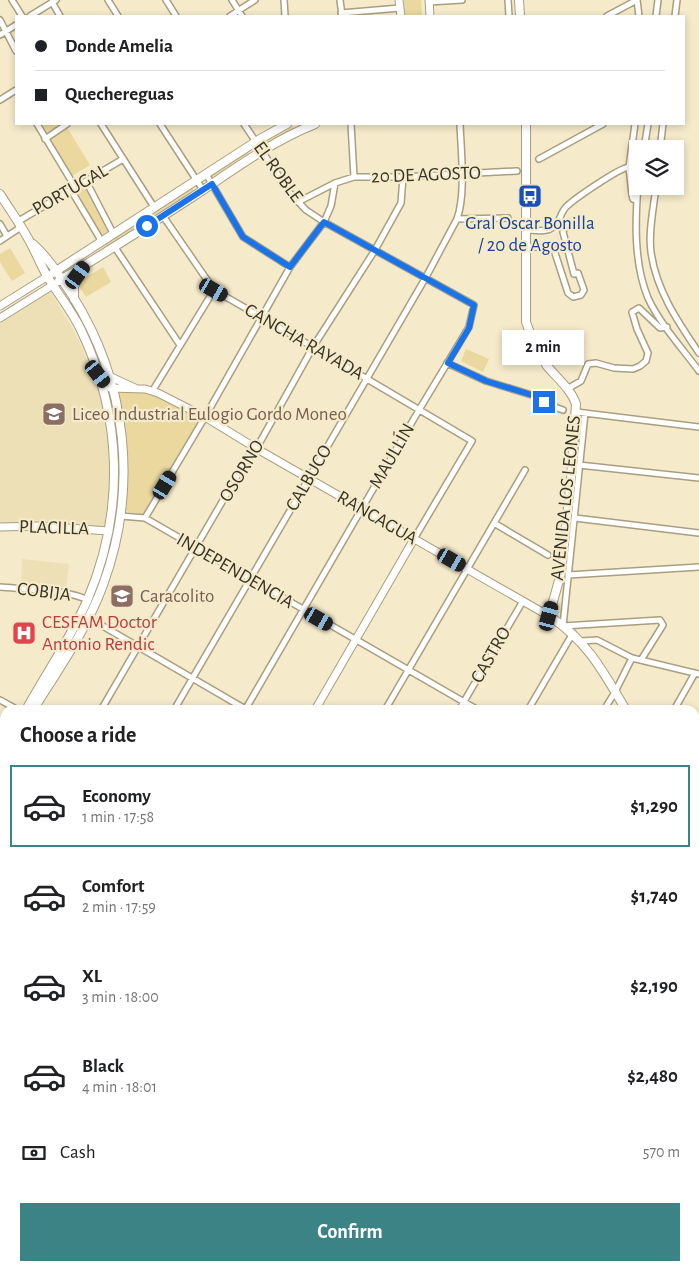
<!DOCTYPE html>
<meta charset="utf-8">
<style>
:root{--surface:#fff;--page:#f2f2f2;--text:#202124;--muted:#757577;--line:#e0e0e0;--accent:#3b8384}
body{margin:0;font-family:"Alegreya Sans",sans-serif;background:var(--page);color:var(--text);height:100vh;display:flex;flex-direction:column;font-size:19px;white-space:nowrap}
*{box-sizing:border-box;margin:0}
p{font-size:16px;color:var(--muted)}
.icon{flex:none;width:28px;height:28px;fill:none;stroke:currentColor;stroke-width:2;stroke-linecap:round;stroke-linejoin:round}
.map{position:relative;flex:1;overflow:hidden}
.side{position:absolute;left:0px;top:705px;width:700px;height:566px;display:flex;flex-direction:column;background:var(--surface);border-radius:15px 15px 0 0;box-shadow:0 2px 8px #0003}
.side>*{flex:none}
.guide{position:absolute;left:15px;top:15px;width:670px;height:110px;border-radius:0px;box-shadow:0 2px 8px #0003;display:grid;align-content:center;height:110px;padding:0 20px;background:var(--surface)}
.tools{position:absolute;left:629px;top:140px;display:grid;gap:10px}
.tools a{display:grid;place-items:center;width:55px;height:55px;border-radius:0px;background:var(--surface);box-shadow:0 2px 8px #0003;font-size:25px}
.end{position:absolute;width:22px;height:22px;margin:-11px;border:6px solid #1a73e8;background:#fff;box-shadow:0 0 0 2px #fff}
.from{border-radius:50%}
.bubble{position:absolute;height:35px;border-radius:0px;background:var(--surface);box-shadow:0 2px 8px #0003;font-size:16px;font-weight:600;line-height:35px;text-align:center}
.car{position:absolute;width:15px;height:30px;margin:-15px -8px;border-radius:6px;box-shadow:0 0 4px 1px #0007;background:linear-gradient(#222 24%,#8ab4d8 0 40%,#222 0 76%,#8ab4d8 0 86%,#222 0)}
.guide b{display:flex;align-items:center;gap:18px;height:48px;font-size:19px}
.guide b+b{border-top:1px solid var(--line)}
.guide i{width:12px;height:12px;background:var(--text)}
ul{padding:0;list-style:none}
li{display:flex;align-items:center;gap:15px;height:82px;margin:0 10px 8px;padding:0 10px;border:2px solid transparent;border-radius:0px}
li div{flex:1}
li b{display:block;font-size:19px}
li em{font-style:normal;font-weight:600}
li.on{border-color:var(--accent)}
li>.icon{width:45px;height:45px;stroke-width:1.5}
h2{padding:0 20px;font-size:22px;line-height:60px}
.pay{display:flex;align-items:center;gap:12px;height:55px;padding:0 20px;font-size:19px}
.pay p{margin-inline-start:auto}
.action{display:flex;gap:10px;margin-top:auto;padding:10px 20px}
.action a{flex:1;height:58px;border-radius:0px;background:var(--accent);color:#fff;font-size:20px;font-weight:600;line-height:58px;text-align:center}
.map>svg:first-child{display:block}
</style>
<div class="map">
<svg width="699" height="1271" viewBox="0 0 699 1271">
<rect width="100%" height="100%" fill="#f5eac9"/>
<path fill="#ede0b7" d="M50 291 74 331 85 354 93 379 105 401 113 473 107 530 0 526V321Z
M22 559 69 564 66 589 21 585Z"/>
<path fill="#ead89f" d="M404 0H421L422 16H405Z
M40 124H65L90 165 72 176Z
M292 125 294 129 266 145 264 142Z
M248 151 249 154 214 178 211 177V174Z
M84 185 110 231 102 235 73 192Z
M192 188 194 191 104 247 108 240Z
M10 248 25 273 12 281 0 262V254Z
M103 267 111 282 86 297 77 283Z
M466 349 489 359 483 372 461 361Z
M117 392 152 393 201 419 144 515 125 511 127 450Z"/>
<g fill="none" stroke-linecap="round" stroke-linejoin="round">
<g stroke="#a99f80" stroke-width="8">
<path id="minor" d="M12 0 22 16
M108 0 118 16
M166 0 176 16
M232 0 242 16
M284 0 285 16
M340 0 342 16
M508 0 509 16
M637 0 639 16
M52 2 60 16
M429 2 462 0
M341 13 400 8
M30 16 56 0
M230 16 255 0
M607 16 637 0
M656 16 658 0
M675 16 677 0
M0 20 16 51
M0 35 16 25
M0 100 16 90
M37 124 75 187
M101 124 154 207
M160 124 203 190
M244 124 290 193 306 210 324 222 474 305 469 327 419 410 245 710
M351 124 354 177
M635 124 629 167 632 195 633 199 637 200
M45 139 67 124
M644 149 648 124
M660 149 663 124
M539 159 603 124
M206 174 243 237 290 267
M86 181 114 235
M638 186C635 222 634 264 648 298 660 324 682 348 699 371
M656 186C654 207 648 231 651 252 656 290 678 322 699 353
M71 190 102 242
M298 202 335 183
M163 216 214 290 313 347 472 441 414 539
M457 219 508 218
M17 222 123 159
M0 224 7 236
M526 230C534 230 547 233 553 227 560 223 560 213 566 207 574 199 619 168 629 167
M0 241 21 227
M114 246 180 345
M526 247H548L554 250 568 293 573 297 581 295 584 290 578 273 574 274 563 232 564 228 568 227
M447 363 486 381 535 396 544 403 563 410
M567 389 581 381 588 364 596 363 614 368 633 369 640 366 646 361 648 353 637 329 632 312 639 308 660 328 667 327
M153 390 214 290
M576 412 699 427
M585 413 563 626 660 620 663 625 641 660
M579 465 699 478
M121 516 145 518 478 710
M145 518 205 417 290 267 324 222 331 206 335 183 354 177H403L517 171
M575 518 699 533
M494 523 548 555
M568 575 699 567
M0 587C20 589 71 590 87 600
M89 618 247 710
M581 641 597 640 632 658 699 674
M0 700 18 710
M101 710 254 447 259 444 313 347 375 250 401 203 403 177
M174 710 426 277 457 219C466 194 461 151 460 124
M385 710 525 470
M459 710 523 601
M528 710 573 633
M604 710 615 692 632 658
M674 710 695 673
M0 840 5 843
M0 884 5 875
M695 916 699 909
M695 982 699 972
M0 1009 5 1000
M695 1092 699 1093
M0 1133 5 1125
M695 1136 699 1128
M695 1214 699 1215
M0 1261 5 1264
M695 1265 699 1256
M9 1266 17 1271
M254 1266 262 1271
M60 1271 63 1266
M133 1271 136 1266
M203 1271 205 1266
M275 1271 278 1266
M345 1271 347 1266
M477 1271 480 1266
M564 1271 566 1266
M630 1271 632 1266
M692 1271 694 1266"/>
</g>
<g stroke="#a99f80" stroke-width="9">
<path id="tertiary" d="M399 0 401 16
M429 0 430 16
M0 306 48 276
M0 318 53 285
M100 376 110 388 145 389 158 393 205 417 259 450 549 616
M111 377 135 388
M0 527 40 526 108 531
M315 710 414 539
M695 793 699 786
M0 1251 5 1243
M417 1271 420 1266"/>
</g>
<g stroke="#a99f80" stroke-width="10">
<path id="secondary" d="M519 0 520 16
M526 124V322C531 337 538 353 547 366 557 378 571 389 576 404L571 479 561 573 549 616C587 640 604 673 626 710
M0 194C10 210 21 225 30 242 36 253 41 265 47 276 58 294 72 311 81 330 123 418 125 512 87 601 70 639 46 674 26 710
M33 244C49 258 60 277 72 295 127 382 139 487 103 585 87 629 58 670 33 710
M53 273 260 139 287 124
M59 281C103 254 148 226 191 198 232 171 270 142 315 124
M74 299V286L83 268
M0 753 5 745
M0 766 5 758
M695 819 699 825
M0 978 5 981
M503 1266 512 1271"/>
</g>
<use href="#minor" stroke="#fff" stroke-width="5"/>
<use href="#tertiary" stroke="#fff" stroke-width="7"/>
<use href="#secondary" stroke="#fff" stroke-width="8"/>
</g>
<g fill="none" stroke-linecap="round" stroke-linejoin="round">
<path stroke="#1a73e8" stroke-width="6" d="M147 226 212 184 243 237 290 267 324 222 474 305 469 328 448 363 486 381 535 396 544 402"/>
</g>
<defs>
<g id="bus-square" transform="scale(1.25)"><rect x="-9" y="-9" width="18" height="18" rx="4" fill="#1a4fb4" stroke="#f5eac9"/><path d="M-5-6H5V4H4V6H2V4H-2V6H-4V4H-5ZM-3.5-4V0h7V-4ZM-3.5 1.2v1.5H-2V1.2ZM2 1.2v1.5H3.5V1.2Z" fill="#fff"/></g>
<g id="school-square" transform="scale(1.25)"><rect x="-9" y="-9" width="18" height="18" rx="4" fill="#8d6e63" stroke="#f5eac9"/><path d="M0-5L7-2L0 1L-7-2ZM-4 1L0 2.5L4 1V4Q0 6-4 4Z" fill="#fff"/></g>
<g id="hospital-square" transform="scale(1.25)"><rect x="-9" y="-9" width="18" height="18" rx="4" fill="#e0444e" stroke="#f5eac9"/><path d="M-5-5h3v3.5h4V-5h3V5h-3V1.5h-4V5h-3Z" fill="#fff"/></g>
</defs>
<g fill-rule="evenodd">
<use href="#bus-square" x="530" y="196"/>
<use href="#school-square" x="54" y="414"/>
<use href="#school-square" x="122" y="596"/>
<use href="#hospital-square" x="24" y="633"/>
</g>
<g text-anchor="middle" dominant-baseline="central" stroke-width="4.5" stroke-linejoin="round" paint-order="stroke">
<g font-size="19" fill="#373326" stroke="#f5eac9">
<text transform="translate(278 172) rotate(54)">EL ROBLE</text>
<text transform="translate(426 175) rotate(-2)">20 DE AGOSTO</text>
<text transform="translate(70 190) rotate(-30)">PORTUGAL</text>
<text transform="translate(304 342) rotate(30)">CANCHA RAYADA</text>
<text transform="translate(392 456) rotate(-60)">MAULLÍN</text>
<text transform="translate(242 471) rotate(-59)">OSORNO</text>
<text transform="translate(309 478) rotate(-60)">CALBUCO</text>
<text transform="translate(566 498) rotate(-84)">AVENIDA LOS LEONES</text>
<text transform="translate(377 518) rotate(30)">RANCAGUA</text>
<text transform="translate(54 528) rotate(2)">PLACILLA</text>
<text transform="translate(235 571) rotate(30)">INDEPENDENCIA</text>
<text transform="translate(44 592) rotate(7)">COBIJA</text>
<text transform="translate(491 655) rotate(-60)">CASTRO</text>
</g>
<g font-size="19" fill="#164399" stroke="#f5eac9">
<text x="530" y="223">Gral Oscar Bonilla<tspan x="530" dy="22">/ 20 de Agosto</tspan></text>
</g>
<g font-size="19" fill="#785e54" stroke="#f5eac9" text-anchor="start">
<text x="72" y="414">Liceo Industrial Eulogio Gordo Moneo</text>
<text x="140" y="596">Caracolito</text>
</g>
<g font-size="19" fill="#be3a42" stroke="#f5eac9" text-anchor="start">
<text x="42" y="622">CESFAM Doctor<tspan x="42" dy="22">Antonio Rendic</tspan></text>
</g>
</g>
</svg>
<div class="tools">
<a><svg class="icon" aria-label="layers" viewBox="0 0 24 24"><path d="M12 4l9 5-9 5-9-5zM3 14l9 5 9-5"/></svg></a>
</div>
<i class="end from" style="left:147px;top:226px"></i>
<i class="end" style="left:544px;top:402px"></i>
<div class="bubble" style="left:502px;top:330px;width:82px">2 min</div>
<i class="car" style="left:78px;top:275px;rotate:36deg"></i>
<i class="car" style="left:214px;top:290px;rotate:120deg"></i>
<i class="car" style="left:98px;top:374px;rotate:142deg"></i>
<i class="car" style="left:165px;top:485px;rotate:31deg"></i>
<i class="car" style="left:452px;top:560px;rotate:120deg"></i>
<i class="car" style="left:549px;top:616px;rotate:15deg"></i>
<i class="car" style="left:319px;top:619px;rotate:120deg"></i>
<div class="guide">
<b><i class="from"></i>Donde Amelia</b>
<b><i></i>Quechereguas</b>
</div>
<section class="side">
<h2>Choose a ride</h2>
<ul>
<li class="on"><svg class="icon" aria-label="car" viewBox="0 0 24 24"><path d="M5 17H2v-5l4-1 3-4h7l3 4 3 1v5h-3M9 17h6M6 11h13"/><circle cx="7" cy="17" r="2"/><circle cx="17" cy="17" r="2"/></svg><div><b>Economy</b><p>1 min · 17:58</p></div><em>$1,290</em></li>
<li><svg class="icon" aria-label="car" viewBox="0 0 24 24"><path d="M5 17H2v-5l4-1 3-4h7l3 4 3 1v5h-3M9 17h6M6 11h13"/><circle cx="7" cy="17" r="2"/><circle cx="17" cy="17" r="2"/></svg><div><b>Comfort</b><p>2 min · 17:59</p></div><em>$1,740</em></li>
<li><svg class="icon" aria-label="car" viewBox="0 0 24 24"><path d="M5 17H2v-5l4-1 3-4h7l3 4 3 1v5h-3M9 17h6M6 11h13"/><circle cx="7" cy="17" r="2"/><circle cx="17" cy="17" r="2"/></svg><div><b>XL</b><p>3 min · 18:00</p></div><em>$2,190</em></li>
<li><svg class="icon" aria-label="car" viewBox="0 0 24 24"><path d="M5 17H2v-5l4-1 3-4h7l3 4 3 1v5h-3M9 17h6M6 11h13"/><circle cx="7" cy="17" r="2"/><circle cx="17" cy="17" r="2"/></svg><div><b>Black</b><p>4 min · 18:01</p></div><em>$2,480</em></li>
</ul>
<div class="pay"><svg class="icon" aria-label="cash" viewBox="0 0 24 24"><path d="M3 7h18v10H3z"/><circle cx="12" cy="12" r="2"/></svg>Cash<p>570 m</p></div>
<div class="action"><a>Confirm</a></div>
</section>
</div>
